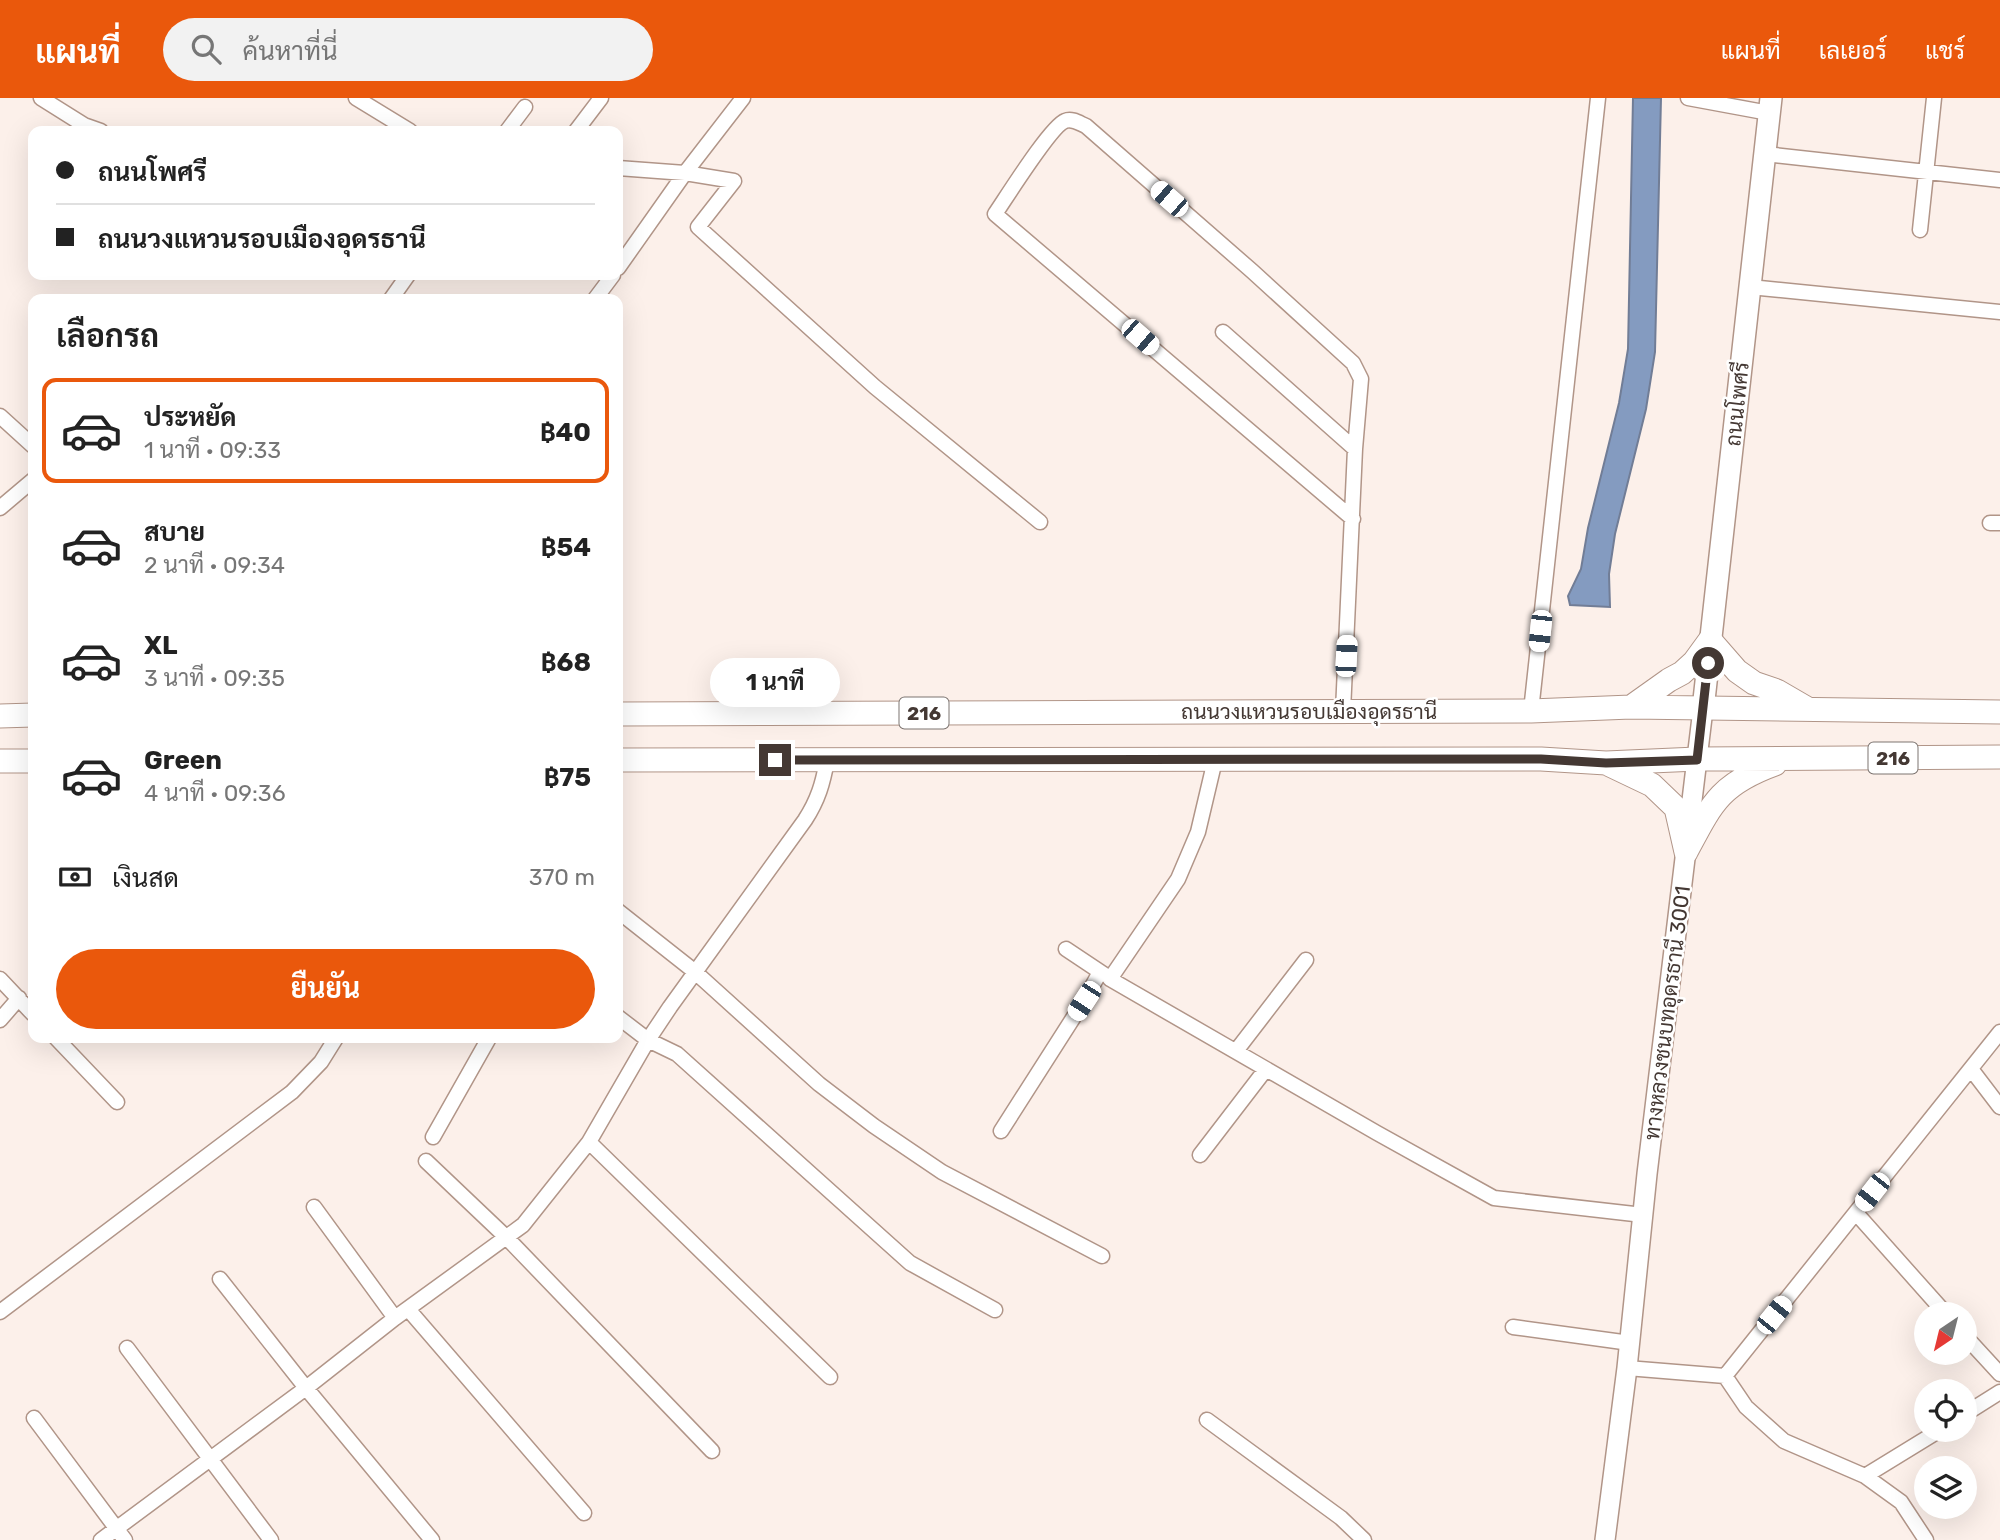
<!DOCTYPE html>
<html lang="th">
<meta charset="utf-8">
<style>
:root{--surface:#fff;--page:#f2f2f2;--text:#222;--muted:#767676;--line:#e0e0e0;--accent:#ea580c}
body{margin:0;font-family:Rubik,Sarabun,sans-serif;background:var(--page);color:var(--text);height:100vh;display:flex;flex-direction:column;font-size:26px;white-space:nowrap}
*{box-sizing:border-box;margin:0}
p{font-size:23px;color:var(--muted)}
.icon{flex:none;width:38px;height:38px;fill:none;stroke:currentColor;stroke-width:2;stroke-linecap:round;stroke-linejoin:round}
.map{position:relative;flex:1;overflow:hidden}
.side{position:absolute;left:28px;top:196px;width:595px;height:749px;display:flex;flex-direction:column;background:var(--surface);border-radius:14px;box-shadow:0 7px 28px #0002}
.side>*{flex:none}
.guide{position:absolute;left:28px;top:28px;width:595px;height:154px;border-radius:14px;box-shadow:0 7px 28px #0002;display:grid;align-content:center;height:154px;padding:0 28px;background:var(--surface)}
.needle{width:46px;rotate:215deg}
.buttons{position:absolute;left:1914px;top:1204px;display:grid;gap:14px}
.buttons a{display:grid;place-items:center;width:63px;height:63px;border-radius:50%;background:var(--surface);box-shadow:0 7px 28px #0002;font-size:35px}
.end{position:absolute;width:32px;height:32px;margin:-16px;border:9px solid #443833;background:#fff;box-shadow:0 0 0 4px #fff}
.from{border-radius:50%}
.bubble{position:absolute;height:49px;border-radius:24px;background:var(--surface);box-shadow:0 7px 28px #0002;font-size:23px;font-weight:700;line-height:49px;text-align:center}
.car{position:absolute;width:21px;height:42px;margin:-21px -10px;border-radius:9px;box-shadow:0 0 5px 2px #0007;background:linear-gradient(#fff 24%,#345 0 40%,#fff 0 76%,#345 0 86%,#fff 0)}
.guide b{display:flex;align-items:center;gap:24px;height:66px;font-size:26px}
.guide b+b{border-top:2px solid var(--line)}
.guide i{width:18px;height:18px;background:var(--text)}
ul{padding:0;list-style:none}
li{display:flex;align-items:center;gap:21px;height:105px;margin:0 14px 10px;padding:0 14px;border:4px solid transparent;border-radius:14px}
li div{flex:1}
li b{display:block;font-size:26px}
li em{font-style:normal;font-weight:700}
li.current{border-color:var(--accent)}
li>.icon{width:63px;height:63px;stroke-width:1.5}
h2{padding:0 28px;font-size:32px;line-height:84px}
.pay{display:flex;align-items:center;gap:18px;height:77px;padding:0 28px;font-size:26px}
.pay p{margin-inline-start:auto}
.action{display:flex;gap:14px;margin-top:auto;padding:14px 28px}
.action a{flex:1;height:80px;border-radius:42px;background:var(--accent);color:#fff;font-size:28px;font-weight:700;line-height:80px;text-align:center}
header{display:flex;align-items:center;gap:42px;box-sizing:border-box;height:98px;padding:0 35px;background:var(--accent);color:#fff}
header strong{font-size:33px}
nav{display:flex;gap:38px;margin-inline-start:auto;font-size:24px}
.search{width:490px;height:63px;background:var(--page);display:flex;align-items:center;gap:18px;box-sizing:border-box;padding:0 24px;border-radius:38px;color:var(--muted);font-size:26px}
.map>svg:first-child{display:block}
</style>
<header>
<strong>แผนที่</strong>
<div class="search"><svg class="icon" aria-label="search" viewBox="0 0 24 24"><circle cx="10" cy="10" r="6"/><path d="M15 15l6 6"/></svg>ค้นหาที่นี่</div>
<nav><a>แผนที่</a><a>เลเยอร์</a><a>แชร์</a></nav>
</header>
<div class="map">
<svg width="2000" height="1442" viewBox="0 0 2000 1442">
<rect width="100%" height="100%" fill="#fcf0ea"/>
<path fill="#849bc0" stroke="#717d96" stroke-width="2" d="M1633 0H1661L1655 254 1646 311 1615 436 1609 476 1610 509 1570 507 1568 498 1581 471 1588 430 1619 305 1628 251Z"/>
<g fill="none" stroke-linecap="round" stroke-linejoin="round">
<g stroke="#b19588" stroke-width="17">
<path id="minor" d="M41 0 84 27 101 33
M356 0 410 33
M1688 0 1769 15
M507 33 525 9
M576 33 601 0
M1765 56 2000 82
M618 70 685 75 734 83 698 129 875 289 1040 424
M1920 132 1934 0
M618 170 685 75 743 0
M1750 189 2000 214
M391 201 408 177
M595 201 613 177
M1223 234 1355 351
M0 318 33 348
M0 410 33 382
M1990 425H2000
M1343 613 1355 351 1361 281 1353 265 1252 173 1086 28C1079 25 1072 20 1065 23 1051 28 1006 100 995 116L1353 421
M1531 613 1598 0
M1215 662 1198 734 1178 781 1110 881 1377 1035 1494 1100 1643 1117
M618 813 694 873 819 986 874 1028 942 1074 1102 1158
M1066 851 1105 877
M0 881 33 916
M618 919 648 942 677 956 910 1165 995 1212
M0 922 19 900
M56 940 117 1004
M1236 953 1306 862
M1971 971 2000 1009
M1001 1033 1084 903 1100 874
M433 1039 489 940
M589 1044 830 1279
M1200 1057 1266 971
M426 1063 507 1140 712 1353
M314 1109 395 1220
M1856 1115 1946 1216
M220 1181 306 1290 432 1442
M408 1211 584 1415
M0 1214 292 994 321 964 336 940
M1513 1229 1630 1245
M1965 1238 2000 1276
M127 1250 271 1442
M1627 1270 1725 1278 2000 934
M1725 1278 1746 1309 1784 1343 1865 1378 1901 1404 1926 1442
M1965 1316 2000 1294
M34 1320 125 1442
M1207 1322 1341 1420 1364 1442
M1865 1378 1940 1332
M101 1442 306 1290 395 1220 523 1127 589 1044 648 942 670 909 805 722C818 702 823 685 827 662"/>
</g>
<g stroke="#b19588" stroke-width="22">
<path id="tertiary" d="M1605 1442 1627 1270 1647 1076 1703 611"/>
</g>
<g stroke="#b19588" stroke-width="24">
<path id="secondary" d="M1703 611 1771 0"/>
</g>
<g stroke="#b19588" stroke-width="25">
<path id="primary" d="M1631 609 1669 582 1682 575 1694 564 1710 542 1737 573 1754 585 1777 593 1808 611
M618 616 1531 613 1631 609 2000 614
M0 618 33 617
M618 662 1541 661 1606 665 1697 661 2000 659
M0 663H33
M1608 666 1652 687 1676 710 1686 754
M1686 754C1712 705 1720 686 1775 666"/>
</g>
<use href="#minor" stroke="#fff" stroke-width="14"/>
<use href="#tertiary" stroke="#fff" stroke-width="19"/>
<use href="#secondary" stroke="#fff" stroke-width="21"/>
<use href="#primary" stroke="#fff" stroke-width="23"/>
</g>
<g fill="none" stroke-linecap="round" stroke-linejoin="round">
<path stroke="#443833" stroke-width="9" d="M775 662 1541 661 1606 665 1697 662 1708 565"/>
</g>
<g text-anchor="middle" dominant-baseline="central" stroke-width="5" stroke-linejoin="round" paint-order="stroke">
<g fill="#fff" stroke="#7c7470" stroke-width="2">
<rect x="899.5" y="599.5" width="49" height="31" rx="5"/>
<rect x="1868.5" y="644.5" width="49" height="31" rx="5"/>
</g>
<g font-size="19" font-weight="bold" fill="#443833">
<text x="924" y="615">216</text>
<text x="1893" y="660">216</text>
</g>
<g font-size="21" fill="#443833" stroke="#fff">
<text transform="translate(1737 306) rotate(-84)">ถนนโพศรี</text>
<text x="1309" y="613">ถนนวงแหวนรอบเมืองอุดรธานี</text>
<text transform="translate(1667 915) rotate(-83)">ทางหลวงชนบทอุดรธานี 3001</text>
</g>
</g>
</svg>
<div class="buttons">
<a><svg class="needle" viewBox="-14 -14 28 28"><path d="M0-13l5 13h-10z" fill="#e53935"/><path d="M0 13l5-13h-10z" fill="#767676"/></svg></a>
<a><svg class="icon" aria-label="locate" viewBox="0 0 24 24"><circle cx="12" cy="12" r="6"/><path d="M12 2v4M12 18v4M2 12h4M18 12h4"/></svg></a>
<a><svg class="icon" aria-label="layers" viewBox="0 0 24 24"><path d="M12 4l9 5-9 5-9-5zM3 14l9 5 9-5"/></svg></a>
</div>
<i class="end from" style="left:1708px;top:565px"></i>
<i class="end" style="left:775px;top:662px"></i>
<div class="bubble" style="left:710px;top:560px;width:130px">1 นาที</div>
<i class="car" style="left:1169px;top:101px;rotate:311deg"></i>
<i class="car" style="left:1140px;top:239px;rotate:131deg"></i>
<i class="car" style="left:1540px;top:533px;rotate:186deg"></i>
<i class="car" style="left:1346px;top:558px;rotate:3deg"></i>
<i class="car" style="left:1084px;top:903px;rotate:213deg"></i>
<i class="car" style="left:1872px;top:1094px;rotate:218deg"></i>
<i class="car" style="left:1774px;top:1217px;rotate:39deg"></i>
<div class="guide">
<b><i class="from"></i>ถนนโพศรี</b>
<b><i></i>ถนนวงแหวนรอบเมืองอุดรธานี</b>
</div>
<section class="side">
<h2>เลือกรถ</h2>
<ul>
<li class="current"><svg class="icon" aria-label="car" viewBox="0 0 24 24"><path d="M5 17H2v-5l4-1 3-4h7l3 4 3 1v5h-3M9 17h6M6 11h13"/><circle cx="7" cy="17" r="2"/><circle cx="17" cy="17" r="2"/></svg><div><b>ประหยัด</b><p>1 นาที · 09:33</p></div><em>฿40</em></li>
<li><svg class="icon" aria-label="car" viewBox="0 0 24 24"><path d="M5 17H2v-5l4-1 3-4h7l3 4 3 1v5h-3M9 17h6M6 11h13"/><circle cx="7" cy="17" r="2"/><circle cx="17" cy="17" r="2"/></svg><div><b>สบาย</b><p>2 นาที · 09:34</p></div><em>฿54</em></li>
<li><svg class="icon" aria-label="car" viewBox="0 0 24 24"><path d="M5 17H2v-5l4-1 3-4h7l3 4 3 1v5h-3M9 17h6M6 11h13"/><circle cx="7" cy="17" r="2"/><circle cx="17" cy="17" r="2"/></svg><div><b>XL</b><p>3 นาที · 09:35</p></div><em>฿68</em></li>
<li><svg class="icon" aria-label="car" viewBox="0 0 24 24"><path d="M5 17H2v-5l4-1 3-4h7l3 4 3 1v5h-3M9 17h6M6 11h13"/><circle cx="7" cy="17" r="2"/><circle cx="17" cy="17" r="2"/></svg><div><b>Green</b><p>4 นาที · 09:36</p></div><em>฿75</em></li>
</ul>
<div class="pay"><svg class="icon" aria-label="cash" viewBox="0 0 24 24"><path d="M3 7h18v10H3z"/><circle cx="12" cy="12" r="2"/></svg>เงินสด<p>370 m</p></div>
<div class="action"><a>ยืนยัน</a></div>
</section>
</div>
